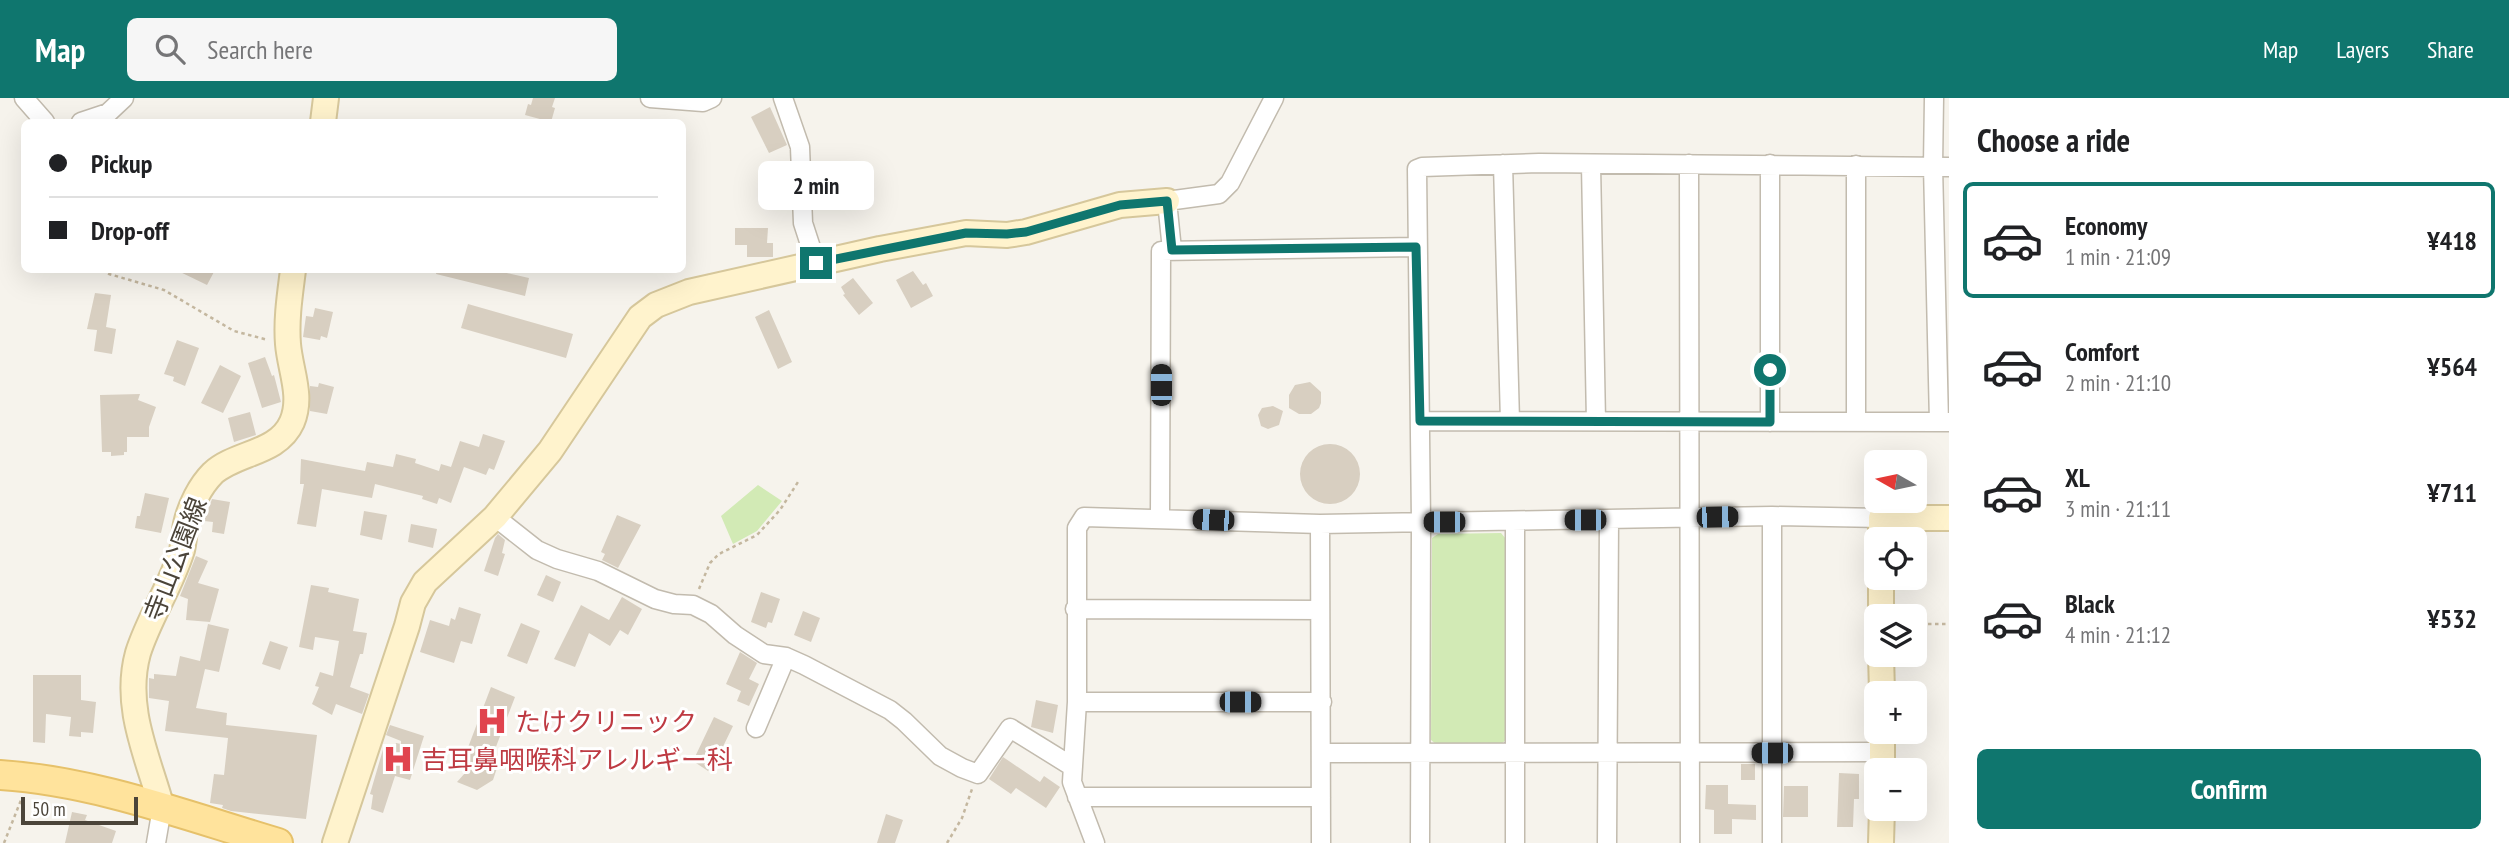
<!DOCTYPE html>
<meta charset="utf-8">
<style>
:root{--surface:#fff;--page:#f6f6f6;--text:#202124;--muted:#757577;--line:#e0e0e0;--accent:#0f766e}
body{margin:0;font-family:"PT Sans Narrow","Noto Sans JP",sans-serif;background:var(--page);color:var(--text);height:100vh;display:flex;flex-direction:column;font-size:26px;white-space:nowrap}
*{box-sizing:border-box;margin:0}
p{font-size:23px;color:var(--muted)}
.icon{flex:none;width:38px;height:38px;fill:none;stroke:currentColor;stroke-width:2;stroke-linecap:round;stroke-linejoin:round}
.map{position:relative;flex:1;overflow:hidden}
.panel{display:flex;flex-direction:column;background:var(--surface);width:560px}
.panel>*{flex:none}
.top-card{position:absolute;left:21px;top:21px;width:665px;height:154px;border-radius:10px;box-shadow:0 7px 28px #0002;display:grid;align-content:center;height:154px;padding:0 28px;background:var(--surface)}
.needle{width:46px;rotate:279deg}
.tools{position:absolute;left:1864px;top:352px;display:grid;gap:14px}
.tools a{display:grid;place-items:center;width:63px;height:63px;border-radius:10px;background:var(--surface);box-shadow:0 7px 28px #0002;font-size:35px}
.scale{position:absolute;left:21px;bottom:18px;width:117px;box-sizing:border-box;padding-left:7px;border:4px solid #4b4439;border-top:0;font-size:19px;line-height:24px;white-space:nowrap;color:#4b4439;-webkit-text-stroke:5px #fff;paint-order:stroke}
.end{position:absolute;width:32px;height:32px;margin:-16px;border:9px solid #0f766e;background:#fff;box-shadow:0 0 0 4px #fff}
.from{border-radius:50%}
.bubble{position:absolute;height:49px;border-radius:10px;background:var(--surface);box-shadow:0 7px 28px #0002;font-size:23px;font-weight:700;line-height:49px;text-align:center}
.car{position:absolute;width:21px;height:42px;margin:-21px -10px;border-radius:9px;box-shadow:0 0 5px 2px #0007;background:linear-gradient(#222 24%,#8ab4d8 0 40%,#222 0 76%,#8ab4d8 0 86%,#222 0)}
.top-card b{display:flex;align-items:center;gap:24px;height:66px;font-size:26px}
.top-card b+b{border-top:2px solid var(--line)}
.top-card i{width:18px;height:18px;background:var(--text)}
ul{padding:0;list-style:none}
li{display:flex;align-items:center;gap:21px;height:116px;margin:0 14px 10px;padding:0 14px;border:4px solid transparent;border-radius:10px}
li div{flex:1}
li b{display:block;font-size:26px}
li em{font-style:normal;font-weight:700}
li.selected{border-color:var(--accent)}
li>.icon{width:63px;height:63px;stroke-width:1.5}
h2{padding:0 28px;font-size:32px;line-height:84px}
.cta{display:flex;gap:14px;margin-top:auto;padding:14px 28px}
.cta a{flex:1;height:80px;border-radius:10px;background:var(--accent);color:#fff;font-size:28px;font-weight:700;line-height:80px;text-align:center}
header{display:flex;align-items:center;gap:42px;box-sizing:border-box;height:98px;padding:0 35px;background:var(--accent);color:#fff}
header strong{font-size:33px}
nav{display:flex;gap:38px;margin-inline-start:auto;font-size:24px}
.search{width:490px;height:63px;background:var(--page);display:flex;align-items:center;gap:18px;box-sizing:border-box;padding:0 24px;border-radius:10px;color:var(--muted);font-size:26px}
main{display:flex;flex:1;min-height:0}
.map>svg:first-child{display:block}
</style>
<header>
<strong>Map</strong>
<div class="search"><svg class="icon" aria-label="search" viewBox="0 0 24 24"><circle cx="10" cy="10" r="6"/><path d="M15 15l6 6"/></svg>Search here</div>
<nav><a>Map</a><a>Layers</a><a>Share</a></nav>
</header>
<main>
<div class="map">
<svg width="1949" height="745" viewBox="0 0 1949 745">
<rect width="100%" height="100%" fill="#f6f3ec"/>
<path fill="#d2eab5" d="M758 387 782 403 757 433 733 446 721 418Z
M1501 435 1506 441 1507 641 1500 647H1437L1431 642 1432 440 1438 436Z"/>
<path fill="#d8cfc1" d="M533 0H555L552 9 555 10 551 24 525 17 528 6 531 7Z
M770 9 787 47 769 55 751 19Z
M735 130H768L767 145H773V159H747V147H735Z
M176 172H215L207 187Z
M437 172H493L529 180 525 198 436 176Z
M913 173 923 187 926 185 933 198 911 210 896 182Z
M853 180 873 205 859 217 843 197 845 196 841 189Z
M95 195 111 197 106 229 116 231 112 256 94 253 97 232 87 231Z
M468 206 573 236 566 260 461 230Z
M315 210 333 214 327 240 321 238 320 242 303 239 306 218 313 219Z
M769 212 792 264 778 271 755 219Z
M177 242 199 250 185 288 173 283 174 279 164 276Z
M265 259 272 278 274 277 281 304 262 310 248 265Z
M220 267 241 278 223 315 201 305Z
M1310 284 1321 294V305L1319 310 1311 316H1299L1289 310V297L1295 287Z
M319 285 334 289 327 316 310 313V288L318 289Z
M140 296 138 302 156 309 149 329V339H127V354H124V357L111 358V354H102L100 297Z
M1273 308 1283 313 1279 327 1268 331 1261 328 1258 317 1262 310Z
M250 314 256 337 234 344 228 320Z
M483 336 505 343 494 372 489 370 486 377 464 369 451 405 439 400 437 406 422 401 423 398 375 386 372 400 322 391 316 429 297 426 304 386H300L301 361 365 373 367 364 393 369 396 356 416 361 415 365 439 373 441 366 451 369 460 343 479 349Z
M1300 376a30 30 0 1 1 60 0a30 30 0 1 1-60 0Z
M145 395 169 400 161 435 135 430 137 418H140Z
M212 401 230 404 224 436 212 434 213 424 204 423Z
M364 413 387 417 382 442 360 437Z
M617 417 641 427 618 470 602 462 605 456 601 454Z
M411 426 437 431 433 450 408 444Z
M498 436 505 442 502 455 505 456 498 478 484 473 495 440Z
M196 458 208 463 198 485 219 491 210 524 186 522 188 501 180 498Z
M546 477 561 484 553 504 537 497Z
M311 487 329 490 328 494 359 501 353 533 367 535 363 556H360L350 589 369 596 362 616 336 606 332 617 312 606 319 589 315 588 320 574 333 578 339 543 315 539 313 552 299 549Z
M761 494 780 501 772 525 768 524 766 530 751 524Z
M622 499 642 511 628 537 620 532 610 548 589 535 575 569 554 561 581 507 609 522Z
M459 509 481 516 472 546 461 543 454 565 420 554 430 522 449 528 451 520 455 522Z
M803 513 820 520 811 544 794 537Z
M521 525 540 533 527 566 507 558Z
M208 526 229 531 219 574 205 571 196 610 227 615 226 627 317 637 306 721 231 713 222 710 223 707 210 705 214 676 224 677 228 640 165 633 169 603 149 600V580L154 581V576L176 578 180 558 200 563Z
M270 543 288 549 280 572 262 566Z
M740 554 757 565 749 581 759 586 749 608 737 603 741 593 726 586Z
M33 577H81V602L96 604 93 635 81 634V639L69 638 71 619 46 616 45 645 33 644Z
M491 589 515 599 494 654 497 670 493 682 477 692 457 684 465 675 464 660Z
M1036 602 1058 607 1053 635 1031 629Z
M714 619 733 628 716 663 708 673 693 663Z
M390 627 424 638 410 682 395 678 383 715 371 711 373 697 370 696 384 648 394 651 396 645 401 646V643L386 637Z
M1003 659 1040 684 1044 678 1060 689 1046 710 1016 690 1011 696 989 681Z
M1741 666H1755V682H1741Z
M1839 675 1859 676V701H1854L1853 729H1837Z
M1706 687H1728V706L1756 707V722L1732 721V736H1714V712L1705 711Z
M1784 688H1808V719H1783Z
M72 714 87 717 85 722 116 733 112 745H65Z
M886 716 903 722 895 745H877Z"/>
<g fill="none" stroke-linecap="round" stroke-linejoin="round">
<g stroke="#c2bbae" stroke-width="21">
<path id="street" d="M24 0 45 24
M650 0 703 4 712 0
M783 0 800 49 803 125 816 165
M1934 0 1933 68 1939 324
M81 24 108 15 124 0
M1503 66 1510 323
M1689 66 1690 745
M1770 66V324
M1591 67 1596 323
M1856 67V324
M1172 152 1167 103 1219 96 1230 85 1274 0
M1420 323 1949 324
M495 419 537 452 557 461 598 473 655 501 674 506 693 507 711 516 735 537 764 556 786 559 804 567 890 612 904 623 940 658 962 670 978 676 1010 630 1073 669
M1160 421 1161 153 1416 149
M1515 423V745
M1320 426 1321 745
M1075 511 1320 512
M1077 604H1322
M756 630 786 559
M1322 655 1882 654
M1077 699H1321
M156 745 162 710
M1095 745 1072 684 1077 604V430L1084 419 1320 426 1772 418 1881 420
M1420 745 1421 424 1417 71 1422 69 1539 65 1949 69
M1607 745 1609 422
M1772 745V418"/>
</g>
<g stroke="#d6c79b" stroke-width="28">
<path id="secondary" d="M323 24 326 0
M1881 441V420H1949
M1881 480V518
M1881 556 1882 595
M1882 634V672
M162 710C148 659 123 609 138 555 149 520 171 488 182 452 184 444 184 435 186 426 190 408 200 388 213 375 236 354 278 356 292 324 303 298 290 272 288 246 286 221 290 196 293 172
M335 745 407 528 413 505 425 484 495 419 550 353 640 219 656 207 689 194 880 151 966 135 1007 137 1026 134 1120 107 1167 103
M1881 745 1882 710"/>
</g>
<g stroke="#e6c16a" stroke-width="32">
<path id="primary" d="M0 677C95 683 187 718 278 745"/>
</g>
<path stroke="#c4b79f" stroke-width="2.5" stroke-dasharray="3.5 3.5" stroke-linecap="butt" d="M102 172 109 176 164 192 234 233 268 242
M699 491 710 465 719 456 757 437 780 412 798 384
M1914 526H1949
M4 745 21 702
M947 745 962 720 972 691"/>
<use href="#street" stroke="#fff" stroke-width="18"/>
<use href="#secondary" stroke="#fff3cd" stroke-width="24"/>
<use href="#primary" stroke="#ffe39c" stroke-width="28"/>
</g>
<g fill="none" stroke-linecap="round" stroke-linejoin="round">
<path stroke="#0f766e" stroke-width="9" d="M816 165 966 135 1007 136 1026 134 1120 107 1167 103 1172 152 1416 149 1420 323 1770 324V272"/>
</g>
<defs>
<g id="hospital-bare" transform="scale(2.415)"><path d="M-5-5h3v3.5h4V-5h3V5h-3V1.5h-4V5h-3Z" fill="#e0444e" stroke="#fff" stroke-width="2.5" paint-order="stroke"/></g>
</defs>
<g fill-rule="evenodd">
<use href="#hospital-bare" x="492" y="623"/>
<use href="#hospital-bare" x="398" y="661"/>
</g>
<g text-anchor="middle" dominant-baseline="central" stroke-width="6" stroke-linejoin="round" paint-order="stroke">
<g font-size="26" fill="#4b4439" stroke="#fff">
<text transform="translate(175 461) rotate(-69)">寺山公園線</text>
</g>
<g font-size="26" fill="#be3a42" stroke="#fff" text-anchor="start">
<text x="515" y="623">たけクリニック</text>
<text x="421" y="661">吉耳鼻咽喉科アレルギー科</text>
</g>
</g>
</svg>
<div class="tools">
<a><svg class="needle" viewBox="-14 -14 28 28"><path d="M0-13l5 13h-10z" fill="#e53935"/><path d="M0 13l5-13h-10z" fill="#757577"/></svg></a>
<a><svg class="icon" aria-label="locate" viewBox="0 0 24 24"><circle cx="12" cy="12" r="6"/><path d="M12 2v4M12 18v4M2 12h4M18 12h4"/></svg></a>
<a><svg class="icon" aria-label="layers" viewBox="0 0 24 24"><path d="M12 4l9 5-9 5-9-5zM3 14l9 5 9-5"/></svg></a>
<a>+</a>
<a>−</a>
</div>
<div class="scale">50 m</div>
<i class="end from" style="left:1770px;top:272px"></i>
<i class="end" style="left:816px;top:165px"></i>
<div class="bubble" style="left:758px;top:63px;width:116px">2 min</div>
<i class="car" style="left:1161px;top:287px;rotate:0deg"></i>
<i class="car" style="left:1717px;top:419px;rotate:89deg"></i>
<i class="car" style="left:1213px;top:422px;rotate:272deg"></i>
<i class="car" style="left:1585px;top:422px;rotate:270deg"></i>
<i class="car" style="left:1444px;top:424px;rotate:270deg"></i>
<i class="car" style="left:1240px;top:604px;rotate:90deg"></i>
<i class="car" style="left:1772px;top:655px;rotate:270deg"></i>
<div class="top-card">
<b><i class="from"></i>Pickup</b>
<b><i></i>Drop-off</b>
</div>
</div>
<section class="panel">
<h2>Choose a ride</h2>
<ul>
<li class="selected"><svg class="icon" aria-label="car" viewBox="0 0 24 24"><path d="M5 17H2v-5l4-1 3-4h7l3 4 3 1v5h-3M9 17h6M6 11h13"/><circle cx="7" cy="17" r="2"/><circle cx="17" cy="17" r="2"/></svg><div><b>Economy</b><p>1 min · 21:09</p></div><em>¥418</em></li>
<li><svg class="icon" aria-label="car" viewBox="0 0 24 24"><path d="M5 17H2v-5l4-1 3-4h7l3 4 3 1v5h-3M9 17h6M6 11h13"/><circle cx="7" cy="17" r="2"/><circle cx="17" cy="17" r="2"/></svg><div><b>Comfort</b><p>2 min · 21:10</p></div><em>¥564</em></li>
<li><svg class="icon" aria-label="car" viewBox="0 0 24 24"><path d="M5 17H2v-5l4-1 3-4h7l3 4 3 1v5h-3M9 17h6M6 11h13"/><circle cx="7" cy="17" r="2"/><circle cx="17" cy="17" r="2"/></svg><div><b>XL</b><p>3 min · 21:11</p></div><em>¥711</em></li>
<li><svg class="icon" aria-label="car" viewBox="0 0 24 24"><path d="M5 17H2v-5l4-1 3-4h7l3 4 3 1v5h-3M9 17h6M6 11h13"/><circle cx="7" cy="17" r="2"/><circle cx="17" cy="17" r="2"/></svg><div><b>Black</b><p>4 min · 21:12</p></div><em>¥532</em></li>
</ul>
<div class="cta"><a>Confirm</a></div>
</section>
</main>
